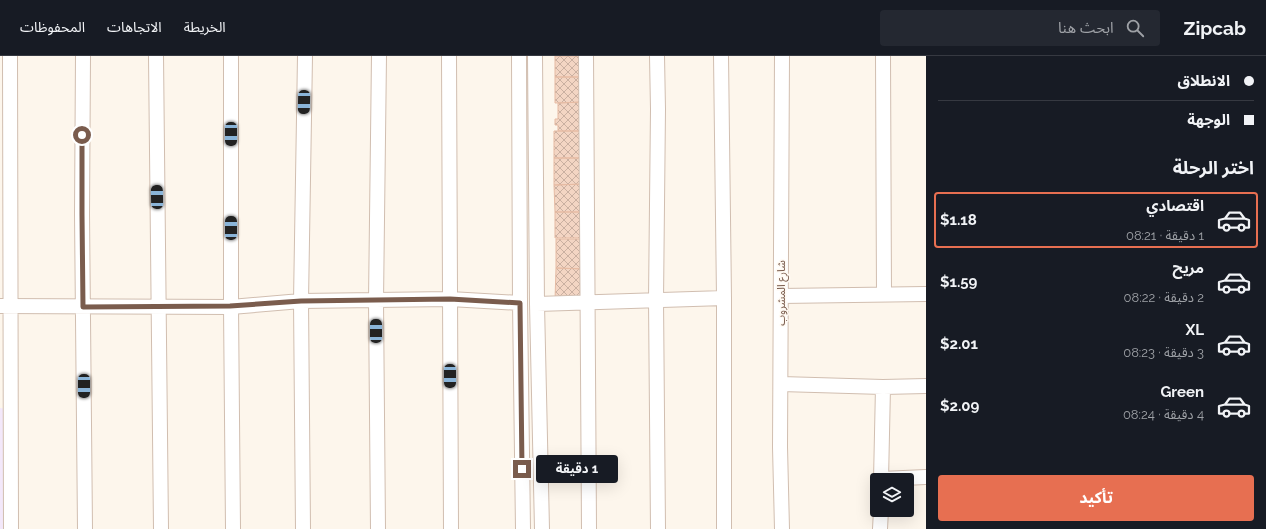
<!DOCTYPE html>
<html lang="ar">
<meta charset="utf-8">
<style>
:root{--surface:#171b24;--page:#242831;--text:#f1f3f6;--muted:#9ea1a6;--line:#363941;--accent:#e76f51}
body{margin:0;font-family:Raleway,"Noto Sans Arabic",sans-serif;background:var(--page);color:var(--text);direction:rtl;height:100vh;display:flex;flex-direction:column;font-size:15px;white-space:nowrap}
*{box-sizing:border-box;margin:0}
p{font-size:13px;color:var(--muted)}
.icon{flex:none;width:22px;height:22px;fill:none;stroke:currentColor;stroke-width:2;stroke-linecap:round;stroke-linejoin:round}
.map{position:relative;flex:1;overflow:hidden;direction:ltr}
.details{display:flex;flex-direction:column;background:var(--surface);width:340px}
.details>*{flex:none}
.hud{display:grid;align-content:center;height:88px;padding:0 12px;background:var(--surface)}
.tools{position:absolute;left:870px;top:417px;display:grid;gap:8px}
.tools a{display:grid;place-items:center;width:44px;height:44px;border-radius:4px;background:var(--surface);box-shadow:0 4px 16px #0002;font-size:20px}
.end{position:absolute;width:18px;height:18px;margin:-9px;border:5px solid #7a5c4d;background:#fff;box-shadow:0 0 0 2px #fff}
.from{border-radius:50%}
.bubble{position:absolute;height:28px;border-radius:4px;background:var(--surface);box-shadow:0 4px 16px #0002;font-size:13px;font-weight:700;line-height:28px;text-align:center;direction:rtl}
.car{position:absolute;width:12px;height:24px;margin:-12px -6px;border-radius:5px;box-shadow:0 0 3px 1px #0007;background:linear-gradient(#222 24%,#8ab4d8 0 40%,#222 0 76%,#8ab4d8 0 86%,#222 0)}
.hud b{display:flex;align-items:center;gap:14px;height:38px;font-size:15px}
.hud b+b{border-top:1px solid var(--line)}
.hud i{width:10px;height:10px;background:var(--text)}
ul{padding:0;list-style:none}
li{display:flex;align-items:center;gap:12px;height:56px;margin:0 8px 6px;padding:0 4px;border:2px solid transparent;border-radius:4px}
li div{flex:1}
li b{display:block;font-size:15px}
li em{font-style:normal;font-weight:700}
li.active{border-color:var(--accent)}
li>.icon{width:36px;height:36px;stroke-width:1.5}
h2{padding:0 12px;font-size:18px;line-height:48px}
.button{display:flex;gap:8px;margin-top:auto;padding:8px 12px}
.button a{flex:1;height:46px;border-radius:4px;background:var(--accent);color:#fff;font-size:16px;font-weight:700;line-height:46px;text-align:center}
header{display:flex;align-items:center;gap:24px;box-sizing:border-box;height:56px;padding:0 20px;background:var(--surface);border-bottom:1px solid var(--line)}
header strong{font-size:19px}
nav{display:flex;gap:22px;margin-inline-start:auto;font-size:14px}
.search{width:280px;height:36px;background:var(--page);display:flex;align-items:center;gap:10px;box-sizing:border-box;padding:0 14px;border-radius:4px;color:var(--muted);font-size:15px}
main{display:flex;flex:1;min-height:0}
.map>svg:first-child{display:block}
</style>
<header>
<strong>Zipcab</strong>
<div class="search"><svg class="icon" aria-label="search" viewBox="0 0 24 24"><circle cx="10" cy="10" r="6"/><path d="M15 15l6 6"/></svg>ابحث هنا</div>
<nav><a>الخريطة</a><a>الاتجاهات</a><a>المحفوظات</a></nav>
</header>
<main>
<section class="details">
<div class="hud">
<b><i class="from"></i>الانطلاق</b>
<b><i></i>الوجهة</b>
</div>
<h2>اختر الرحلة</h2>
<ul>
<li class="active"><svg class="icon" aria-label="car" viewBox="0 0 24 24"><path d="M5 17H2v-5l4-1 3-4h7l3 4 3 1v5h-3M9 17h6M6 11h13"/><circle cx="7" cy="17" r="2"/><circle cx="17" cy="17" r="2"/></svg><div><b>اقتصادي</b><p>1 دقيقة · 08:21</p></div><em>$1.18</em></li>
<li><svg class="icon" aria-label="car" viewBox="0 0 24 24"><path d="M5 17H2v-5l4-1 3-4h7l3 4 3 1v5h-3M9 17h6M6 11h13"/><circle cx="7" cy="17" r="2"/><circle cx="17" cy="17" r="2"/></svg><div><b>مريح</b><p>2 دقيقة · 08:22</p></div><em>$1.59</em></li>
<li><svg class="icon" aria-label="car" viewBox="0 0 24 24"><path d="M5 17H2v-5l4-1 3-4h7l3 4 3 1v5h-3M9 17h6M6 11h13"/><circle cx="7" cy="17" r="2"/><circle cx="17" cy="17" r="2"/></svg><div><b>XL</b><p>3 دقيقة · 08:23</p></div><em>$2.01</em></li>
<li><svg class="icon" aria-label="car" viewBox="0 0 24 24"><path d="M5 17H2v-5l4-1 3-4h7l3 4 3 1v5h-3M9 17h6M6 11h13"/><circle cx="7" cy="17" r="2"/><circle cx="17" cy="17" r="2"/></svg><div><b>Green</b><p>4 دقيقة · 08:24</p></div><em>$2.09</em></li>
</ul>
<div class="button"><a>تأكيد</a></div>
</section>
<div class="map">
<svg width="926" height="473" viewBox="0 0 926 473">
<defs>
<pattern id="building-cross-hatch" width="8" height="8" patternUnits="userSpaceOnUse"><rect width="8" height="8" fill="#f3d5c3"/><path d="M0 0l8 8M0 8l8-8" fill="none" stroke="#cab0a1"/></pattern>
</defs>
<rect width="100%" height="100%" fill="#fdf6ec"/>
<path fill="#f3e8fa" d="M0 352 7 353 8 473H0Z"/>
<path fill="url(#building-cross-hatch)" stroke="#e6bba3" d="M555 0H584V21H555Z
M555 21H584V46L555 47Z
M584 46V75H558V69H555V63H558V47Z
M554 75H584V102H554Z
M554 102H584L585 128 554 129Z
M585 128V156H555L554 129Z
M555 156H585V182H555Z
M556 183H585V213L556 212Z
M556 212 585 213 584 245 555 244Z"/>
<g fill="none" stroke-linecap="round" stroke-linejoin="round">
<g stroke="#d1beb0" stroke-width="16">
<path id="minor" d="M10 0 11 473
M83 0 82 158 85 473
M156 0 161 473
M231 0V251L233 473
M449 0 451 473
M519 0 520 247 523 473
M535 0 537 248 542 473
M586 0 589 473
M657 0 658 53 656 244 658 473
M721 0 724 242V473
M782 0 780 391 782 473
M883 0 884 238
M781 240 926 238
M537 248 724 242
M0 250 231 251 301 245 450 243 520 247
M781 328 883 331 926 330
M881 423 926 421
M881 424 883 331
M303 473 301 245 305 0
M378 473 376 245 379 0
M880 473 881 454"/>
</g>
<use href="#minor" stroke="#fff" stroke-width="14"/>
</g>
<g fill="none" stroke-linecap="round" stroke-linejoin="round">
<path stroke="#7a5c4d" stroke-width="5" d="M82 79V158L83 251 230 250 301 245 450 243 520 247 522 413"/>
</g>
<g text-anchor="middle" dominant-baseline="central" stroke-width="3" stroke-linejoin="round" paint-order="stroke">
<g font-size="11" fill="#7a5c4d" stroke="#fffaf3">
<text transform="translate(781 237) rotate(-90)">شارع المشروب</text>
</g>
</g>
</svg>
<div class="tools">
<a><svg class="icon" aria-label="layers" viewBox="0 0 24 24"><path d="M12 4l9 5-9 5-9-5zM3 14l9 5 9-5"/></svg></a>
</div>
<i class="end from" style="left:82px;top:79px"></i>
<i class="end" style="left:522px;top:413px"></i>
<div class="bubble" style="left:536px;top:399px;width:82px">1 دقيقة</div>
<i class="car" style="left:304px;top:46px;rotate:181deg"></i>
<i class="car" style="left:231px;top:78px;rotate:180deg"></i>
<i class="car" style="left:157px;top:141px;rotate:359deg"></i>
<i class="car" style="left:231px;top:172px;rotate:0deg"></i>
<i class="car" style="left:376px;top:275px;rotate:0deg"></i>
<i class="car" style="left:450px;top:320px;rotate:180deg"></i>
<i class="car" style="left:84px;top:330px;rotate:180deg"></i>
</div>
</main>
